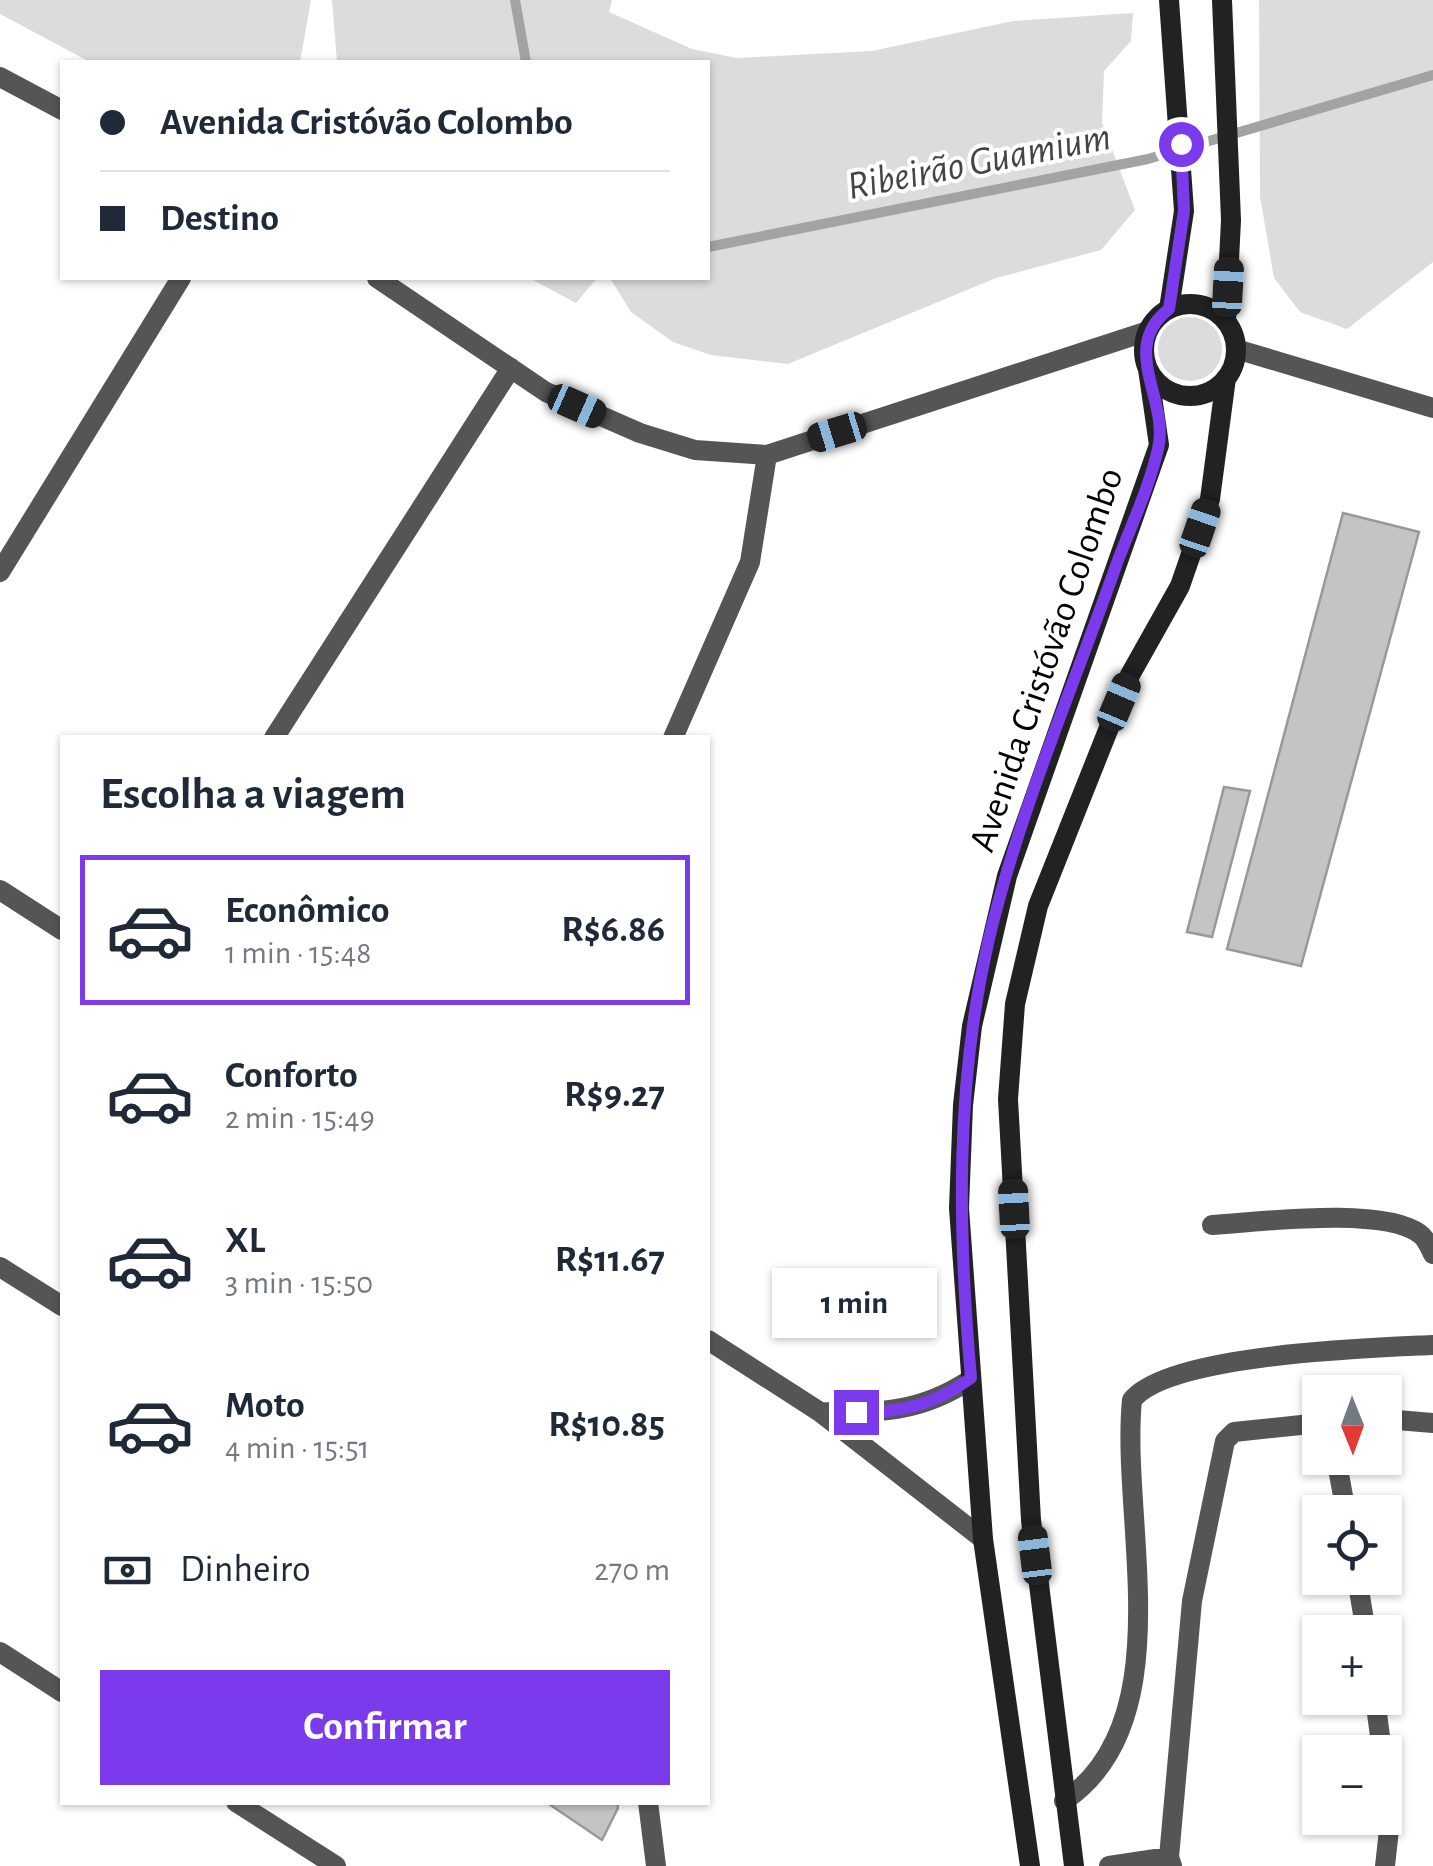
<!DOCTYPE html>
<html lang="pt">
<meta charset="utf-8">
<style>
:root{--surface:#fff;--page:#f2f2f3;--text:#1f2937;--muted:#747a83;--line:#e0e1e3;--accent:#7c3aed}
body{margin:0;font-family:"Alegreya Sans",sans-serif;background:var(--page);color:var(--text);height:100vh;display:flex;flex-direction:column;font-size:38px;white-space:nowrap}
*{box-sizing:border-box;margin:0}
p{font-size:32px;color:var(--muted)}
.icon{flex:none;width:55px;height:55px;fill:none;stroke:currentColor;stroke-width:2;stroke-linecap:round;stroke-linejoin:round}
.map{position:relative;flex:1;overflow:hidden}
.drawer{position:absolute;left:60px;top:735px;width:650px;height:1070px;display:flex;flex-direction:column;background:var(--surface);border-radius:0px;box-shadow:0 2px 8px #0004}
.drawer>*{flex:none}
.hud{position:absolute;left:60px;top:60px;width:650px;height:220px;border-radius:0px;box-shadow:0 2px 8px #0004;display:grid;align-content:center;height:220px;padding:0 40px;background:var(--surface)}
.needle{width:65px;rotate:179deg}
.fabs{position:absolute;left:1302px;top:1375px;display:grid;gap:20px}
.fabs a{display:grid;place-items:center;width:100px;height:100px;border-radius:0px;background:var(--surface);box-shadow:0 2px 8px #0004;font-size:50px}
.end{position:absolute;width:45px;height:45px;margin:-22px;border:12px solid #7c3aed;background:#fff;box-shadow:0 0 0 5px #fff}
.from{border-radius:50%}
.bubble{position:absolute;height:70px;border-radius:0px;background:var(--surface);box-shadow:0 2px 8px #0004;font-size:32px;font-weight:700;line-height:70px;text-align:center}
.car{position:absolute;width:30px;height:60px;margin:-30px -15px;border-radius:12px;box-shadow:0 0 8px 2px #0007;background:linear-gradient(#222 24%,#8ab4d8 0 40%,#222 0 76%,#8ab4d8 0 86%,#222 0)}
.hud b{display:flex;align-items:center;gap:35px;height:95px;font-size:38px}
.hud b+b{border-top:2px solid var(--line)}
.hud i{width:25px;height:25px;background:var(--text)}
ul{padding:0;list-style:none}
li{display:flex;align-items:center;gap:30px;height:150px;margin:0 20px 15px;padding:0 20px;border:5px solid transparent;border-radius:0px}
li div{flex:1}
li b{display:block;font-size:38px}
li em{font-style:normal;font-weight:700}
li.active{border-color:var(--accent)}
li>.icon{width:90px;height:90px;stroke-width:1.5}
h2{padding:0 40px;font-size:45px;line-height:120px}
.pay{display:flex;align-items:center;gap:25px;height:110px;padding:0 40px;font-size:38px}
.pay p{margin-inline-start:auto}
.button{display:flex;gap:20px;margin-top:auto;padding:20px 40px}
.button a{flex:1;height:115px;border-radius:0px;background:var(--accent);color:#fff;font-size:40px;font-weight:700;line-height:115px;text-align:center}
.map>svg:first-child{display:block}
</style>
<div class="map">
<svg width="1433" height="1866" viewBox="0 0 1433 1866">
<rect width="100%" height="100%" fill="#fff"/>
<path fill="#dcdcdc" d="M0 0H311L300 62H90L0 14Z
M332 0H612L609 12 692 49 737 58 872 51 1013 21 1133 13 1131 41 1104 71 1102 123 1135 210 1101 250 996 278 788 364 711 355 673 342 631 312 610 278H708V62H337Z
M1259 0H1433V262L1347 329 1300 312 1274 278 1260 196Z
M529 278H597L576 303Z
M1158 349a32 32 0 1 1 64 0a32 32 0 1 1-64 0Z"/>
<g fill="none" stroke-linecap="round" stroke-linejoin="round">
<path stroke="#a3a3a3" stroke-width="10" d="M515 0 526 62
M708 247 1148 159 1433 75"/>
</g>
<path fill="#c4c4c4" stroke="#999" stroke-width="2.5" d="M1343 513 1419 532 1301 966 1227 949Z
M1224 787 1250 791 1212 937 1187 932Z
M546 1802H617L618 1808 602 1840Z"/>
<g fill="none" stroke-linecap="round" stroke-linejoin="round">
<path stroke="#555" stroke-width="20" d="M1236 349 1433 408
M1212 1225C1259 1222 1383 1206 1420 1234 1426 1238 1430 1248 1433 1254
M1385 1419 1433 1423
M1336 1458 1346 1512
M1357 1578 1366 1632
M1375 1698 1382 1752
M1064 1801C1183 1721 1120 1520 1132 1400 1169 1354 1370 1348 1433 1345
M1109 1866 1169 1857
M1172 1866 1169 1857 1192 1601 1225 1441 1234 1432 1320 1423
M1385 1866 1391 1812 1385 1772"/>
<path stroke="#555" stroke-width="20" d="M0 77 62 110
M377 278 546 392 640 433 695 450 767 455 1148 331
M0 572 181 278
M274 738 511 368
M673 738 750 562 767 455
M0 890 62 930
M0 1267 62 1306
M708 1340 820 1412 983 1539
M820 1412C878 1413 921 1413 971 1379
M0 1652 62 1692
M236 1802 336 1866
M648 1802 656 1866"/>
<path stroke="#222" stroke-width="20" d="M1169 0 1184 211 1169 309
M1222 0 1231 220 1226 321
M1144 350a46 46 0 1 1 92 0a46 46 0 1 1-92 0Z
M1030 1866 983 1539 959 1208 963 1105 972 1026 1007 876 1159 445 1148 369
M1074 1866 1031 1520 1008 1099 1015 1004 1038 906 1130 675 1180 586 1210 499 1226 378"/>
</g>
<g fill="none" stroke-linecap="round" stroke-linejoin="round">
<path stroke="#7c3aed" stroke-width="12" d="M856 1412C901 1413 934 1405 971 1378 958 1231 955 1088 988 943 1018 814 1073 688 1117 563 1131 526 1149 488 1158 449 1170 400 1118 348 1169 309L1184 211 1181 144"/>
</g>
<g text-anchor="middle" dominant-baseline="central" stroke-width="8" stroke-linejoin="round" paint-order="stroke">
<g font-size="38" fill="#000" stroke="#fff">
<text transform="translate(1047 660) rotate(-71)">Avenida Cristóvão Colombo</text>
</g>
<g font-size="40" font-style="italic" fill="#444" stroke="#fff">
<text transform="translate(979 162) rotate(-11)">Ribeirão Guamium</text>
</g>
</g>
</svg>
<div class="fabs">
<a><svg class="needle" viewBox="-14 -14 28 28"><path d="M0-13l5 13h-10z" fill="#e53935"/><path d="M0 13l5-13h-10z" fill="#747a83"/></svg></a>
<a><svg class="icon" aria-label="locate" viewBox="0 0 24 24"><circle cx="12" cy="12" r="6"/><path d="M12 2v4M12 18v4M2 12h4M18 12h4"/></svg></a>
<a>+</a>
<a>−</a>
</div>
<i class="end from" style="left:1181px;top:144px"></i>
<i class="end" style="left:856px;top:1412px"></i>
<div class="bubble" style="left:772px;top:1268px;width:165px">1 min</div>
<i class="car" style="left:1228px;top:287px;rotate:3deg"></i>
<i class="car" style="left:577px;top:406px;rotate:114deg"></i>
<i class="car" style="left:837px;top:432px;rotate:253deg"></i>
<i class="car" style="left:1200px;top:528px;rotate:19deg"></i>
<i class="car" style="left:1119px;top:702px;rotate:23deg"></i>
<i class="car" style="left:1014px;top:1209px;rotate:357deg"></i>
<i class="car" style="left:1035px;top:1555px;rotate:353deg"></i>
<div class="hud">
<b><i class="from"></i>Avenida Cristóvão Colombo</b>
<b><i></i>Destino</b>
</div>
<section class="drawer">
<h2>Escolha a viagem</h2>
<ul>
<li class="active"><svg class="icon" aria-label="car" viewBox="0 0 24 24"><path d="M5 17H2v-5l4-1 3-4h7l3 4 3 1v5h-3M9 17h6M6 11h13"/><circle cx="7" cy="17" r="2"/><circle cx="17" cy="17" r="2"/></svg><div><b>Econômico</b><p>1 min · 15:48</p></div><em>R$6.86</em></li>
<li><svg class="icon" aria-label="car" viewBox="0 0 24 24"><path d="M5 17H2v-5l4-1 3-4h7l3 4 3 1v5h-3M9 17h6M6 11h13"/><circle cx="7" cy="17" r="2"/><circle cx="17" cy="17" r="2"/></svg><div><b>Conforto</b><p>2 min · 15:49</p></div><em>R$9.27</em></li>
<li><svg class="icon" aria-label="car" viewBox="0 0 24 24"><path d="M5 17H2v-5l4-1 3-4h7l3 4 3 1v5h-3M9 17h6M6 11h13"/><circle cx="7" cy="17" r="2"/><circle cx="17" cy="17" r="2"/></svg><div><b>XL</b><p>3 min · 15:50</p></div><em>R$11.67</em></li>
<li><svg class="icon" aria-label="car" viewBox="0 0 24 24"><path d="M5 17H2v-5l4-1 3-4h7l3 4 3 1v5h-3M9 17h6M6 11h13"/><circle cx="7" cy="17" r="2"/><circle cx="17" cy="17" r="2"/></svg><div><b>Moto</b><p>4 min · 15:51</p></div><em>R$10.85</em></li>
</ul>
<div class="pay"><svg class="icon" aria-label="cash" viewBox="0 0 24 24"><path d="M3 7h18v10H3z"/><circle cx="12" cy="12" r="2"/></svg>Dinheiro<p>270 m</p></div>
<div class="button"><a>Confirmar</a></div>
</section>
</div>
